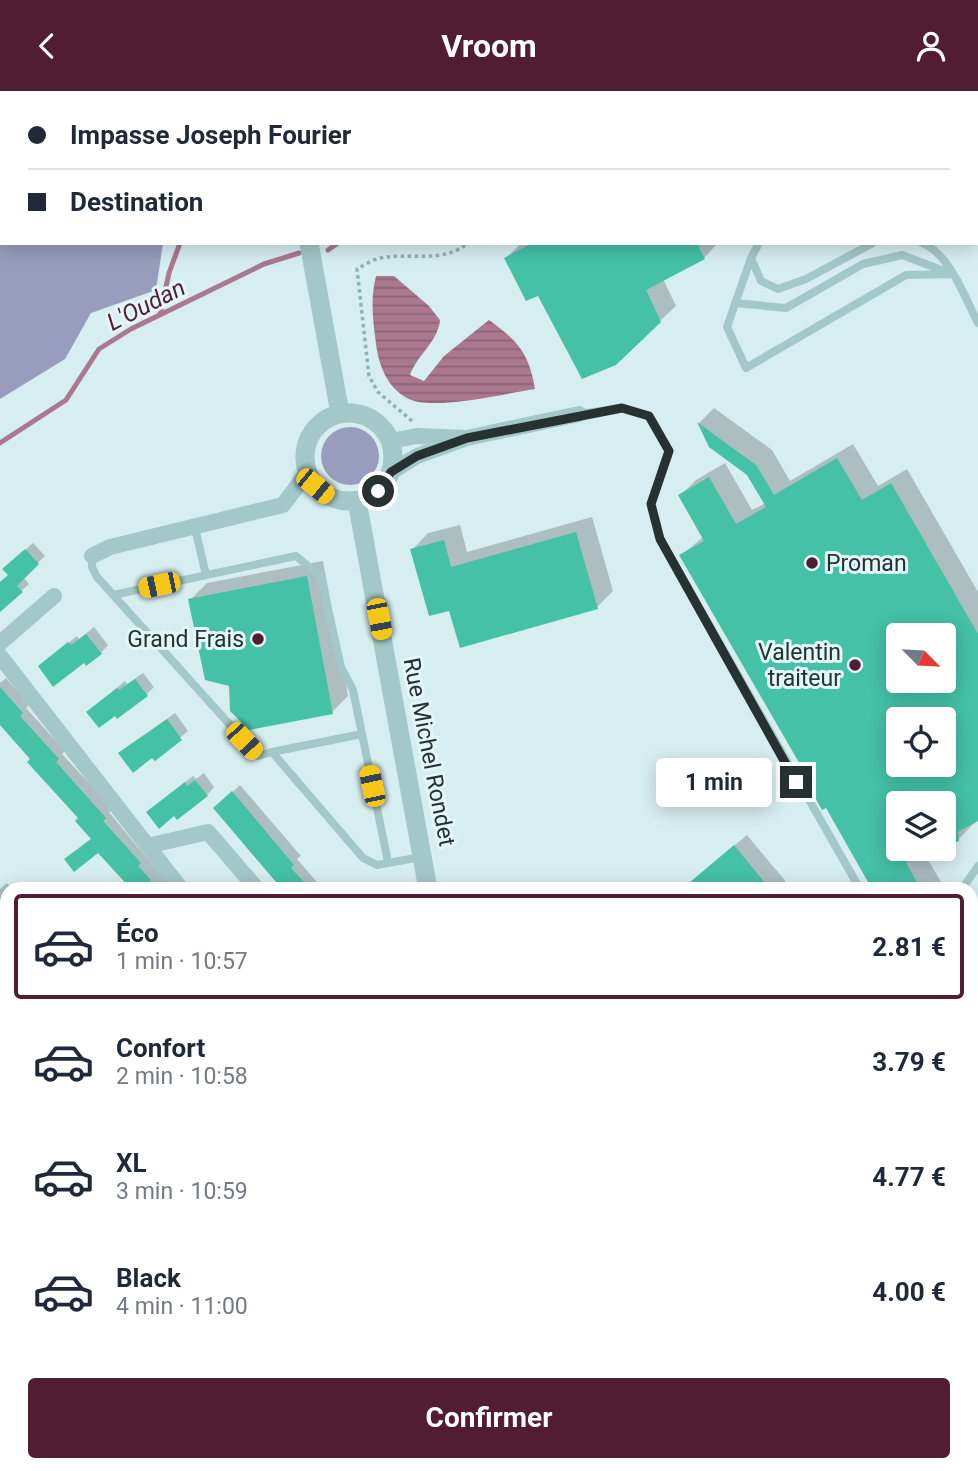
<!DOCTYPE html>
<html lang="fr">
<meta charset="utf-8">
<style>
:root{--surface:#fff;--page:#f6f6f7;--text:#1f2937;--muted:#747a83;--line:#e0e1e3;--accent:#521d32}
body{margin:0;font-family:Roboto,sans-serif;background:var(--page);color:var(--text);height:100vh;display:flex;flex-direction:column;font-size:26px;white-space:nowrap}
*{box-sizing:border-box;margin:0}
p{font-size:23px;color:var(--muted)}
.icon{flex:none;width:38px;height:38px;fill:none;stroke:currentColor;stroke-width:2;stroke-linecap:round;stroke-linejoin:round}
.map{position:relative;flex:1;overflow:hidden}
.side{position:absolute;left:0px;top:791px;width:978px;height:590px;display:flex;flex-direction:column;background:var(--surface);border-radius:21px 21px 0 0;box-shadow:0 4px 18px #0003}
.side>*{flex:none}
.hud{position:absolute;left:0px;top:0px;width:978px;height:154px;box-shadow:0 4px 18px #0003;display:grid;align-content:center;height:154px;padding:0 28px;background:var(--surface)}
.needle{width:46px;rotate:114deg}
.controls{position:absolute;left:886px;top:532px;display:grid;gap:14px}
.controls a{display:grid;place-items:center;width:70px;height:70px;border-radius:7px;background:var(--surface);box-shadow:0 4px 18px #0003;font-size:35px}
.end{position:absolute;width:32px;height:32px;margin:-16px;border:9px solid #253231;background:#fff;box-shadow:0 0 0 4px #fff}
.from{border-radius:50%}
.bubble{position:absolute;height:49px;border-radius:7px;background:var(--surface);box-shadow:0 4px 18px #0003;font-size:23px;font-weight:700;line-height:49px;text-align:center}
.car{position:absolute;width:21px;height:42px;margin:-21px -10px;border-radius:9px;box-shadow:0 0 5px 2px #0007;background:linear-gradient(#f5c518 24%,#345 0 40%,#f5c518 0 76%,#345 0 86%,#f5c518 0)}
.hud b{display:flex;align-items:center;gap:24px;height:66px;font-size:26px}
.hud b+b{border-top:2px solid var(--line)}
.hud i{width:18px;height:18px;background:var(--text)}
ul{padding:12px 0 0;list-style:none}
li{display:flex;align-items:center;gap:21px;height:105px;margin:0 14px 10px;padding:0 14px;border:4px solid transparent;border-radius:7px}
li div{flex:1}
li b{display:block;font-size:26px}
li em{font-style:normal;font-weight:700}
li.on{border-color:var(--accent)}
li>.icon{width:63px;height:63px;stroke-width:1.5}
.cta{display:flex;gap:14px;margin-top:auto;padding:14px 28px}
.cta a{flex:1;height:80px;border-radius:7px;background:var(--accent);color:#fff;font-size:28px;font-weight:700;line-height:80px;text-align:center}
header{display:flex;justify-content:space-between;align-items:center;height:91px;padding:0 28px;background:var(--accent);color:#fff;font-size:32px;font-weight:700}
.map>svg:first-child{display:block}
</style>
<header><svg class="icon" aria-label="back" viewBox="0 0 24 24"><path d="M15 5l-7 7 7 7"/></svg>Vroom<svg class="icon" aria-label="person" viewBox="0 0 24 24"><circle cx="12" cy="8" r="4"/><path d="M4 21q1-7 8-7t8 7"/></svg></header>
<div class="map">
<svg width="978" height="1380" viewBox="0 0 978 1380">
<defs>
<pattern id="water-rules" width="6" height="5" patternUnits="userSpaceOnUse" patternTransform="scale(1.75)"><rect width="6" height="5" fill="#ab788d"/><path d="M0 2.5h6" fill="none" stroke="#8b6374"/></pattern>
</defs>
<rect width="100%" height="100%" fill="#d7eef0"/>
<path fill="#989dbe" d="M0 0 108 2H2V152H163L156 199 91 222 65 268 0 308Z
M343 0H632L343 2Z
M321 365a29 29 0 1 1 58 0a29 29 0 1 1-58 0Z
M198 1374H237V1380H198Z"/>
<path fill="url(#water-rules)" d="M376 185H394L429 215 440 229C438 251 417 264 410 284L424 290 444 265 489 229C518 250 529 262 535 298 507 302 430 321 407 307 387 296 379 275 376 253 373 229 370 209 376 185Z"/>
<path fill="#0003" fill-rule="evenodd" d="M521 152H718L704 167 663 188 676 215 660 230 538 202 506 167Z
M714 317 772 359 790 390 853 353 878 395 907 378 978 501V728L958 749 941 760 936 758H943V712H898V758H927L923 760 941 791 934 798H874L682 464 704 445 680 405 696 389 725 372 752 419 766 412 748 382 711 355 699 332ZM898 544H943V590H898ZM898 628H943V674H898Z
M592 426 613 500 597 516 450 517 412 459 428 442 460 434 467 461Z
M33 452 45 465 23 486 29 493 0 519V492L10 484 12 471Z
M323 470 348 605 332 621 230 593 190 509 207 492Z
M94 536 108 554 101 562 48 568 77 545 79 548Z
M143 582 154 596 147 603 115 622 96 614 125 590 127 593Z
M6 587 29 614 26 617 65 660 62 663 113 718 109 721 172 798H133L98 759 66 768 92 747 80 727 0 632V592Z
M175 622 188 640 155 668 153 664 120 662Z
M204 682 214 696 207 704 156 714 193 685 196 688Z
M240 694 301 765 297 768 323 798H283L246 756 249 753 216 717Z
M747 744 792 798H683L689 792Z
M7 792 12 798H7V847L0 839V798Z
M0 931 7 940V983L0 974Z
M0 1229H4L7 1263 0 1271Z
M0 1365H1L3 1380H0Z
M80 1377V1380H46Z"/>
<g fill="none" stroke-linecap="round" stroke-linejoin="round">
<path stroke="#ab788d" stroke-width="5" d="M162 2V0
M681 2 682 0
M328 159 338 152
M160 223 169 182 180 152
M0 352 66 309 99 258 131 238 264 173 299 162"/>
</g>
<path fill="#44c1a6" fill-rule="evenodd" d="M532 152H697L705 168 646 199 661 231 616 274 582 288 538 205 526 210 504 167Z
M697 331 756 374 774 404 837 367 862 409 891 392 978 543V730L958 741 959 750 943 757V712H898V758H930L906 772 921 798H872L826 717 822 719 813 703 816 701 679 464 704 450 678 404 709 386 736 433 766 416 747 384 709 356ZM898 544H943V590H898ZM898 628H943V674H898Z
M576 441 598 518 460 557 449 520 429 525 410 458 444 449 451 476Z
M25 458 39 473 17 495 23 501 0 521V491L8 484 2 478Z
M307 485 333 623 249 639 230 620 229 595 205 589 188 508Z
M86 543 102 563 86 575 84 572 53 596 38 575 68 551 71 554Z
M135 588 148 605 117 628 115 625 99 637 86 621 117 597 119 599Z
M0 596 23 622 20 625 59 668 56 671 106 727 103 730 141 772 138 775 151 789 141 798H131L98 762 74 781 64 768 91 748 75 730 78 727 27 671 30 668 0 634Z
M167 628 182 649 155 670 152 667 133 682 118 662Z
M195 689 208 705 177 729 174 725 159 738 146 721 185 691 187 695Z
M232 700 294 774 291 777 304 791 296 798H282L213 717Z
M734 754 770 798H682Z"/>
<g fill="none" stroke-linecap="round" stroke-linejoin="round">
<path stroke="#8eb2b1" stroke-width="3.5" stroke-dasharray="3.5 3.5" stroke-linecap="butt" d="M188 2 189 0
M731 2 732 0
M412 330 378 301 369 285 357 178C363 175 370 170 377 168 406 160 442 174 468 152
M295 1380 297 1374
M373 1380 393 1374"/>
<path stroke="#a4c7c7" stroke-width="8" d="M759 152 751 167 761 190 778 198 806 188 873 152
M922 152C950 163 965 207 978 232
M735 212 786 217 863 173 902 164 952 183 906 184 746 277 727 236 751 167
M579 323 622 317 649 325 669 360 651 413 660 448 860 798
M195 437 206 484
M92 465V476L97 486 258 665 272 661 363 767 377 774 421 766
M113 504 296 465 321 486 341 576 353 599 362 643
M272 661 362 643 388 771
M962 798 978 775
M0 1308 7 1307"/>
<path stroke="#a4c7c7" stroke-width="16" d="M937 2 944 0
M467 347 579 323
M391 350 417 345 467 347 417 365 391 381
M92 465 110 456 283 414 307 382
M0 552 54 505
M0 565 181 798
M147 755 208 741 257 798
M0 900 7 909"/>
<path stroke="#a4c7c7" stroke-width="19" d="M282 0V2
M309 152 340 322
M305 366a44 44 0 1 1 88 0a44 44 0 1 1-88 0Z
M357 410 428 798
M318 1380 320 1374
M340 1380 343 1374"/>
<path stroke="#769a97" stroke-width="19" d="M971 863 978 855
M0 1081H7"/>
<path stroke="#4a6460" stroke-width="19" d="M971 1249 978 1244
M971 1268 978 1262
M796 1380 805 1374
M824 1380 832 1374"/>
</g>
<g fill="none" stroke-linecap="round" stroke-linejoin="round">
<path stroke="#253231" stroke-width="9" d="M378 400 391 381 417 365 467 347 622 317 649 325 669 360 651 413 660 448 796 691"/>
</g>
<g fill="#521d32" stroke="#e3f6f8" stroke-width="2.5">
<circle cx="812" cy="472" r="7"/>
<circle cx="258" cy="548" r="7"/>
<circle cx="855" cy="574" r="7"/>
</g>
<g text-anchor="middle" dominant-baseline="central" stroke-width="6" stroke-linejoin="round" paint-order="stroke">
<g font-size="23" fill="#253231" stroke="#e3f6f8" text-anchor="end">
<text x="826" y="472" text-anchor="start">Proman</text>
<text x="244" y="548">Grand Frais</text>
<text x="841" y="561">Valentin<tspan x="841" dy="26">traiteur</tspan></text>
</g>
<g font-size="23" fill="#253231" stroke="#e3f6f8">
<text transform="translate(429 661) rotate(79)">Rue Michel Rondet</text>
</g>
<g font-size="24" font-style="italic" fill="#521d32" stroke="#e3f6f8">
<text transform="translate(146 214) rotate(-27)">L'Oudan</text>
</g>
</g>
</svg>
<div class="controls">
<a><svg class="needle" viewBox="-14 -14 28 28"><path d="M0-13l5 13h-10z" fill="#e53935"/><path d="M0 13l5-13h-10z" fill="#747a83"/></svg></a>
<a><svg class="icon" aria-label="locate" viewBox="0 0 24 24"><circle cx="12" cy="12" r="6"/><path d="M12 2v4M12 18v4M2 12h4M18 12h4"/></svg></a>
<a><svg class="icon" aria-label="layers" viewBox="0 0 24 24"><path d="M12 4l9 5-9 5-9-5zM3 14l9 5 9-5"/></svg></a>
</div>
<i class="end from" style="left:378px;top:400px"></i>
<i class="end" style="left:796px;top:691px"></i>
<div class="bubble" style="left:656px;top:667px;width:116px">1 min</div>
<i class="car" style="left:315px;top:395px;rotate:129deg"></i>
<i class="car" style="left:159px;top:494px;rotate:258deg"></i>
<i class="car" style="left:379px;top:528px;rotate:169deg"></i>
<i class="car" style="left:244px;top:650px;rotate:137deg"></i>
<i class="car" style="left:372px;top:695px;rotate:348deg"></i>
<div class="hud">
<b><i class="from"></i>Impasse Joseph Fourier</b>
<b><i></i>Destination</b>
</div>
<section class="side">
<ul>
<li class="on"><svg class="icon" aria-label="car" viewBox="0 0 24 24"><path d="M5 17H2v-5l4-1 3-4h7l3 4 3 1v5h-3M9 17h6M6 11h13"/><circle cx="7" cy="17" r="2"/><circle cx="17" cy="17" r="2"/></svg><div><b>Éco</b><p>1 min · 10:57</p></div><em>2.81 €</em></li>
<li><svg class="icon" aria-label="car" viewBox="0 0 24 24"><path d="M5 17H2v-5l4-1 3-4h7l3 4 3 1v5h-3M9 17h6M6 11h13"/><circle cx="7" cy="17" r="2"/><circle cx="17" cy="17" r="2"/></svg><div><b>Confort</b><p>2 min · 10:58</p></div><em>3.79 €</em></li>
<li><svg class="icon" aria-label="car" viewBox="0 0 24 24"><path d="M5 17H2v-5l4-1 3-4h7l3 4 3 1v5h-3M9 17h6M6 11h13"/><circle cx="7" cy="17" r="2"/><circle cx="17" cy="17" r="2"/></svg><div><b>XL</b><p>3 min · 10:59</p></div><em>4.77 €</em></li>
<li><svg class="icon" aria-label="car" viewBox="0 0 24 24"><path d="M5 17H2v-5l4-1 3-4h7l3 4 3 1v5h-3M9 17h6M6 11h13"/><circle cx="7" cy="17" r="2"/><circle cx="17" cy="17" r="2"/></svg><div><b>Black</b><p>4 min · 11:00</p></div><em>4.00 €</em></li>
</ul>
<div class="cta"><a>Confirmer</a></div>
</section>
</div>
